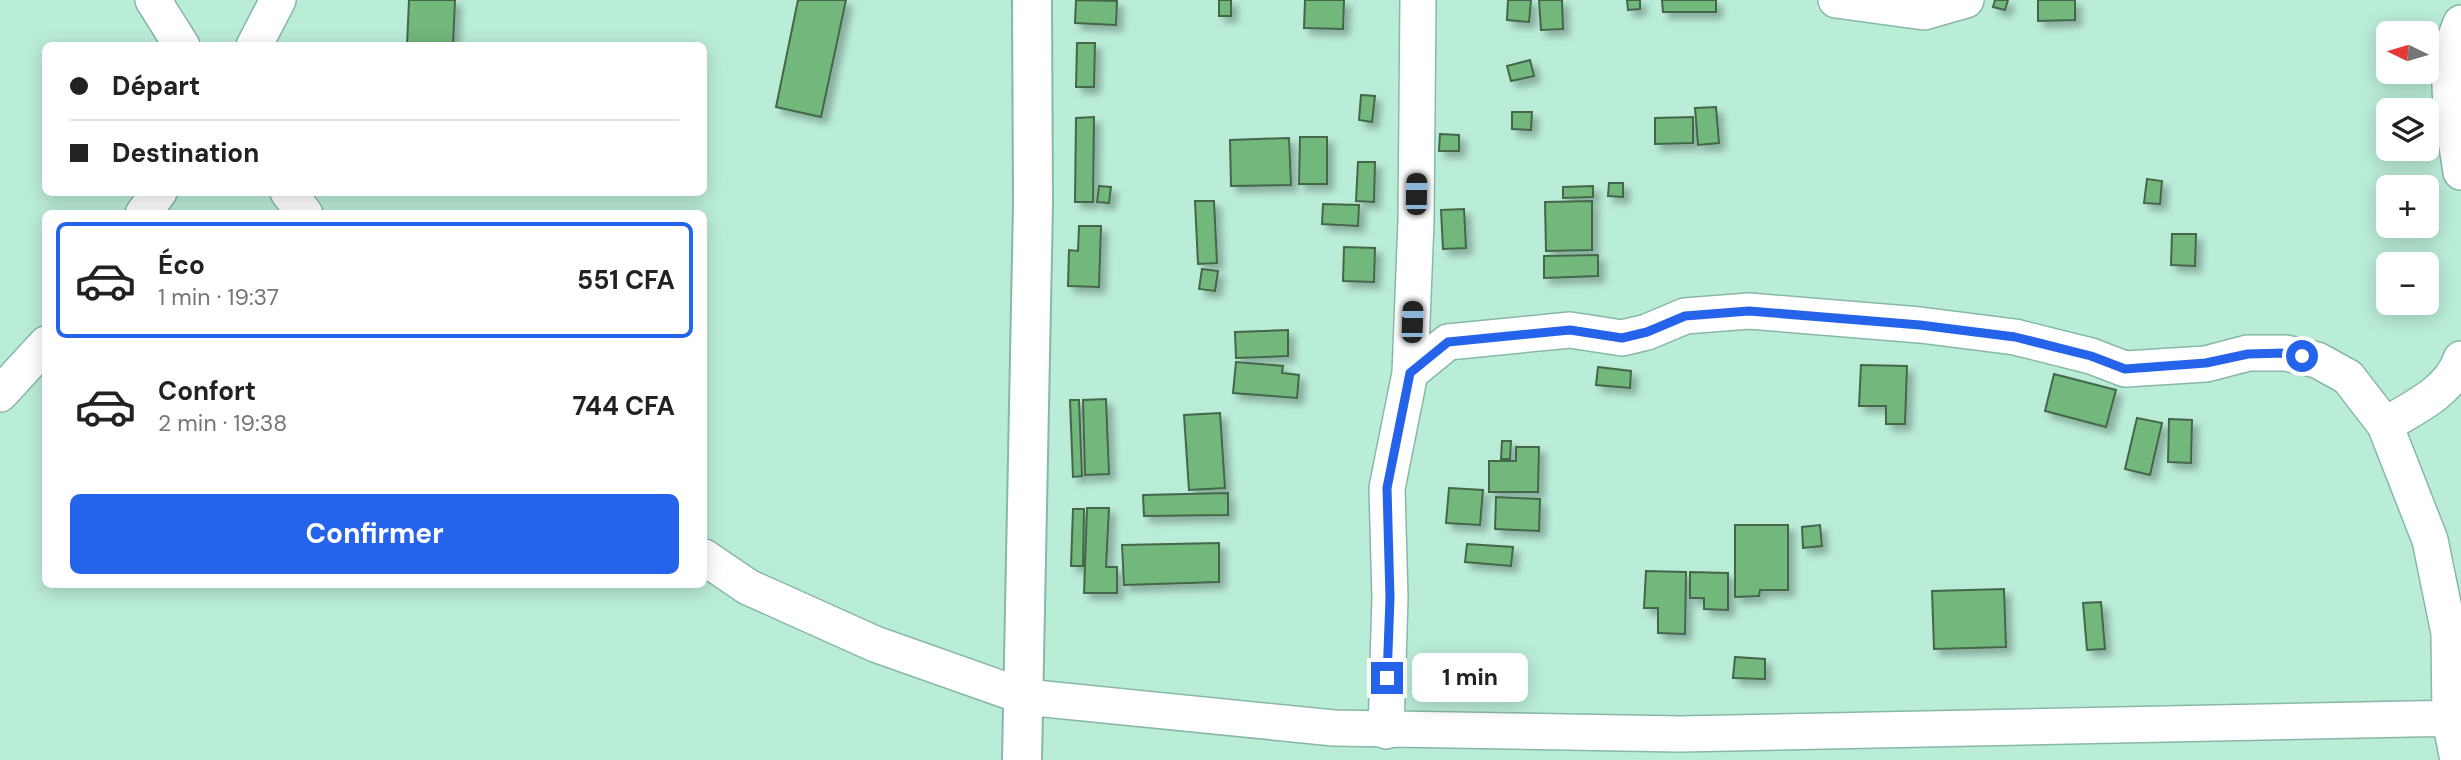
<!DOCTYPE html>
<html lang="fr">
<meta charset="utf-8">
<style>
:root{--surface:#fff;--page:#f2f2f2;--text:#222;--muted:#767676;--line:#e0e0e0;--accent:#2563eb}
body{margin:0;font-family:"DM Sans",sans-serif;background:var(--page);color:var(--text);height:100vh;display:flex;flex-direction:column;font-size:26px;white-space:nowrap}
*{box-sizing:border-box;margin:0}
p{font-size:23px;color:var(--muted)}
.icon{flex:none;width:38px;height:38px;fill:none;stroke:currentColor;stroke-width:2;stroke-linecap:round;stroke-linejoin:round}
.map{position:relative;flex:1;overflow:hidden}
.drawer{position:absolute;left:42px;top:210px;width:665px;height:378px;display:flex;flex-direction:column;background:var(--surface);border-radius:10px;box-shadow:0 4px 18px #0003}
.drawer>*{flex:none}
.banner{position:absolute;left:42px;top:42px;width:665px;height:154px;border-radius:10px;box-shadow:0 4px 18px #0003;display:grid;align-content:center;height:154px;padding:0 28px;background:var(--surface)}
.needle{width:46px;rotate:275deg}
.controls{position:absolute;left:2376px;top:21px;display:grid;gap:14px}
.controls a{display:grid;place-items:center;width:63px;height:63px;border-radius:10px;background:var(--surface);box-shadow:0 4px 18px #0003;font-size:35px}
.end{position:absolute;width:32px;height:32px;margin:-16px;border:9px solid #2563eb;background:#fff;box-shadow:0 0 0 4px #fff}
.from{border-radius:50%}
.bubble{position:absolute;height:49px;border-radius:10px;background:var(--surface);box-shadow:0 4px 18px #0003;font-size:23px;font-weight:700;line-height:49px;text-align:center}
.car{position:absolute;width:21px;height:42px;margin:-21px -10px;border-radius:9px;box-shadow:0 0 5px 2px #0007;background:linear-gradient(#222 24%,#8ab4d8 0 40%,#222 0 76%,#8ab4d8 0 86%,#222 0)}
.banner b{display:flex;align-items:center;gap:24px;height:66px;font-size:26px}
.banner b+b{border-top:2px solid var(--line)}
.banner i{width:18px;height:18px;background:var(--text)}
ul{padding:12px 0 0;list-style:none}
li{display:flex;align-items:center;gap:21px;height:116px;margin:0 14px 10px;padding:0 14px;border:4px solid transparent;border-radius:10px}
li div{flex:1}
li b{display:block;font-size:26px}
li em{font-style:normal;font-weight:700}
li.active{border-color:var(--accent)}
li>.icon{width:63px;height:63px;stroke-width:1.5}
.button{display:flex;gap:14px;margin-top:auto;padding:14px 28px}
.button a{flex:1;height:80px;border-radius:10px;background:var(--accent);color:#fff;font-size:28px;font-weight:700;line-height:80px;text-align:center}
.map>svg:first-child{display:block}
</style>
<div class="map">
<svg width="2461" height="760" viewBox="0 0 2461 760">
<defs>
<filter id="shadow"><feDropShadow dx="6" dy="6" stdDeviation="3.5" flood-color="#0004"/></filter>
</defs>
<rect width="100%" height="100%" fill="#baedd8"/>
<path fill="#72b77c" stroke="#456649" stroke-width="2" filter="url(#shadow)" d="M409 0H455L453 46H407Z
M798 0H846L821 117 776 107Z
M1076 0 1117 1 1116 25 1075 23Z
M1219 0H1231V16H1219Z
M1305 0H1344L1343 29 1304 28Z
M1508 0H1531L1529 22 1507 20Z
M1539 0H1562L1563 29 1541 30Z
M1627 0H1640V9L1628 10Z
M1662 0H1716V12H1663Z
M1995 0H2008L2005 10 1993 7Z
M2038 0H2075V20L2038 21Z
M1077 43H1095L1094 87H1076Z
M1530 60 1534 76 1511 81 1507 66Z
M1361 95 1375 96 1372 122 1359 120Z
M1716 107 1719 143 1698 145 1695 108Z
M1512 112H1532L1531 130 1512 129Z
M1094 117 1093 202H1075L1076 118Z
M1693 117V143L1655 144V118Z
M1440 134 1459 135V151H1439Z
M1300 137H1327V184H1299Z
M1289 138 1291 185 1231 186 1230 140Z
M1358 162H1375L1374 202 1356 201Z
M2147 179 2162 181 2160 204 2144 203Z
M1609 183H1623V197L1608 196Z
M1099 186 1111 187 1109 203 1097 202Z
M1593 186V197L1563 198V187Z
M1195 201H1214L1217 263 1198 264Z
M1592 201V250L1546 251 1545 202Z
M1323 204 1359 205 1358 226 1322 224Z
M1464 209 1466 248 1443 249 1441 210Z
M1079 226H1101L1099 287 1068 286 1069 250 1078 251Z
M2172 234H2196L2195 266 2171 265Z
M1344 247 1375 248 1374 282 1343 281Z
M1598 255V276L1544 278V256Z
M1202 269 1218 271 1215 291 1199 289Z
M1288 330V356L1236 358 1235 332Z
M1236 362 1283 366 1282 373 1299 375 1297 398 1233 393Z
M1861 365 1907 366 1905 424H1886V406H1859Z
M1598 367 1631 371 1630 388 1596 385Z
M2054 374 2116 390 2106 427 2045 411Z
M1106 399 1109 474 1085 475 1083 400Z
M1070 400H1079L1082 476 1073 477Z
M1220 413 1225 488 1189 490 1184 415Z
M2137 418 2162 423 2150 475 2125 469Z
M2169 419 2192 420 2191 463 2168 462Z
M1502 441H1511L1510 459H1501Z
M1516 447H1539L1538 492H1489V461H1516Z
M1449 488 1483 490 1480 525 1446 523Z
M1228 493V515L1144 516 1143 495Z
M1496 497 1540 499 1539 531 1495 529Z
M1087 508H1109L1106 567H1117V593H1084Z
M1073 509H1084L1083 566H1071Z
M1735 525H1788V590H1760L1759 596 1735 597Z
M1820 525 1822 546 1803 548 1802 527Z
M1219 543V582L1124 585 1122 545Z
M1467 544 1513 547 1511 566 1465 562Z
M1646 571 1686 572 1685 634 1658 633V608H1644Z
M1690 572 1728 573V610L1704 609V598H1690Z
M2004 589 2006 647 1934 649 1932 591Z
M2101 602 2105 649 2087 650 2083 603Z
M1735 657 1765 659V679L1733 678Z"/>
<g fill="none" stroke-linecap="round" stroke-linejoin="round">
<g stroke="#87b8a4" stroke-width="38">
<path id="minor" d="M153 0 182 46
M1836 0 1924 12 1966 0
M2461 23C2440 71 2454 122 2461 172
M254 46 278 0
M288 192 305 214
M143 214 159 192
M1410 373 1416 221 1418 0
M0 394 46 344
M2385 425C2413 408 2450 392 2461 359
M704 557 748 587 875 644 1025 697 1334 728 1680 734 2461 718
M1386 731 1390 598 1387 488 1410 373 1448 342 1570 330 1622 338 1647 332 1685 316 1749 311 1920 325 2015 337 2091 356 2125 369 2206 364 2248 353H2286L2317 360 2348 377 2385 425 2430 540 2449 633 2450 719 2458 760"/>
</g>
<g stroke="#87b8a4" stroke-width="42">
<path id="tertiary" d="M1022 760 1033 204 1032 0"/>
</g>
<use href="#minor" stroke="#fff" stroke-width="35"/>
<use href="#tertiary" stroke="#fff" stroke-width="38"/>
</g>
<g fill="none" stroke-linecap="round" stroke-linejoin="round">
<path stroke="#2563eb" stroke-width="9" d="M1387 678 1390 598 1387 488 1410 373 1448 342 1570 330 1622 338 1647 332 1685 316 1749 311 1920 325 2015 337 2091 356 2125 369 2206 363 2248 354 2286 353 2302 356"/>
</g>
</svg>
<div class="controls">
<a><svg class="needle" viewBox="-14 -14 28 28"><path d="M0-13l5 13h-10z" fill="#e53935"/><path d="M0 13l5-13h-10z" fill="#767676"/></svg></a>
<a><svg class="icon" aria-label="layers" viewBox="0 0 24 24"><path d="M12 4l9 5-9 5-9-5zM3 14l9 5 9-5"/></svg></a>
<a>+</a>
<a>−</a>
</div>
<i class="end from" style="left:2302px;top:356px"></i>
<i class="end" style="left:1387px;top:678px"></i>
<div class="bubble" style="left:1412px;top:653px;width:116px">1 min</div>
<i class="car" style="left:1416px;top:194px;rotate:1deg"></i>
<i class="car" style="left:1412px;top:322px;rotate:2deg"></i>
<div class="banner">
<b><i class="from"></i>Départ</b>
<b><i></i>Destination</b>
</div>
<section class="drawer">
<ul>
<li class="active"><svg class="icon" aria-label="car" viewBox="0 0 24 24"><path d="M5 17H2v-5l4-1 3-4h7l3 4 3 1v5h-3M9 17h6M6 11h13"/><circle cx="7" cy="17" r="2"/><circle cx="17" cy="17" r="2"/></svg><div><b>Éco</b><p>1 min · 19:37</p></div><em>551 CFA</em></li>
<li><svg class="icon" aria-label="car" viewBox="0 0 24 24"><path d="M5 17H2v-5l4-1 3-4h7l3 4 3 1v5h-3M9 17h6M6 11h13"/><circle cx="7" cy="17" r="2"/><circle cx="17" cy="17" r="2"/></svg><div><b>Confort</b><p>2 min · 19:38</p></div><em>744 CFA</em></li>
</ul>
<div class="button"><a>Confirmer</a></div>
</section>
</div>
